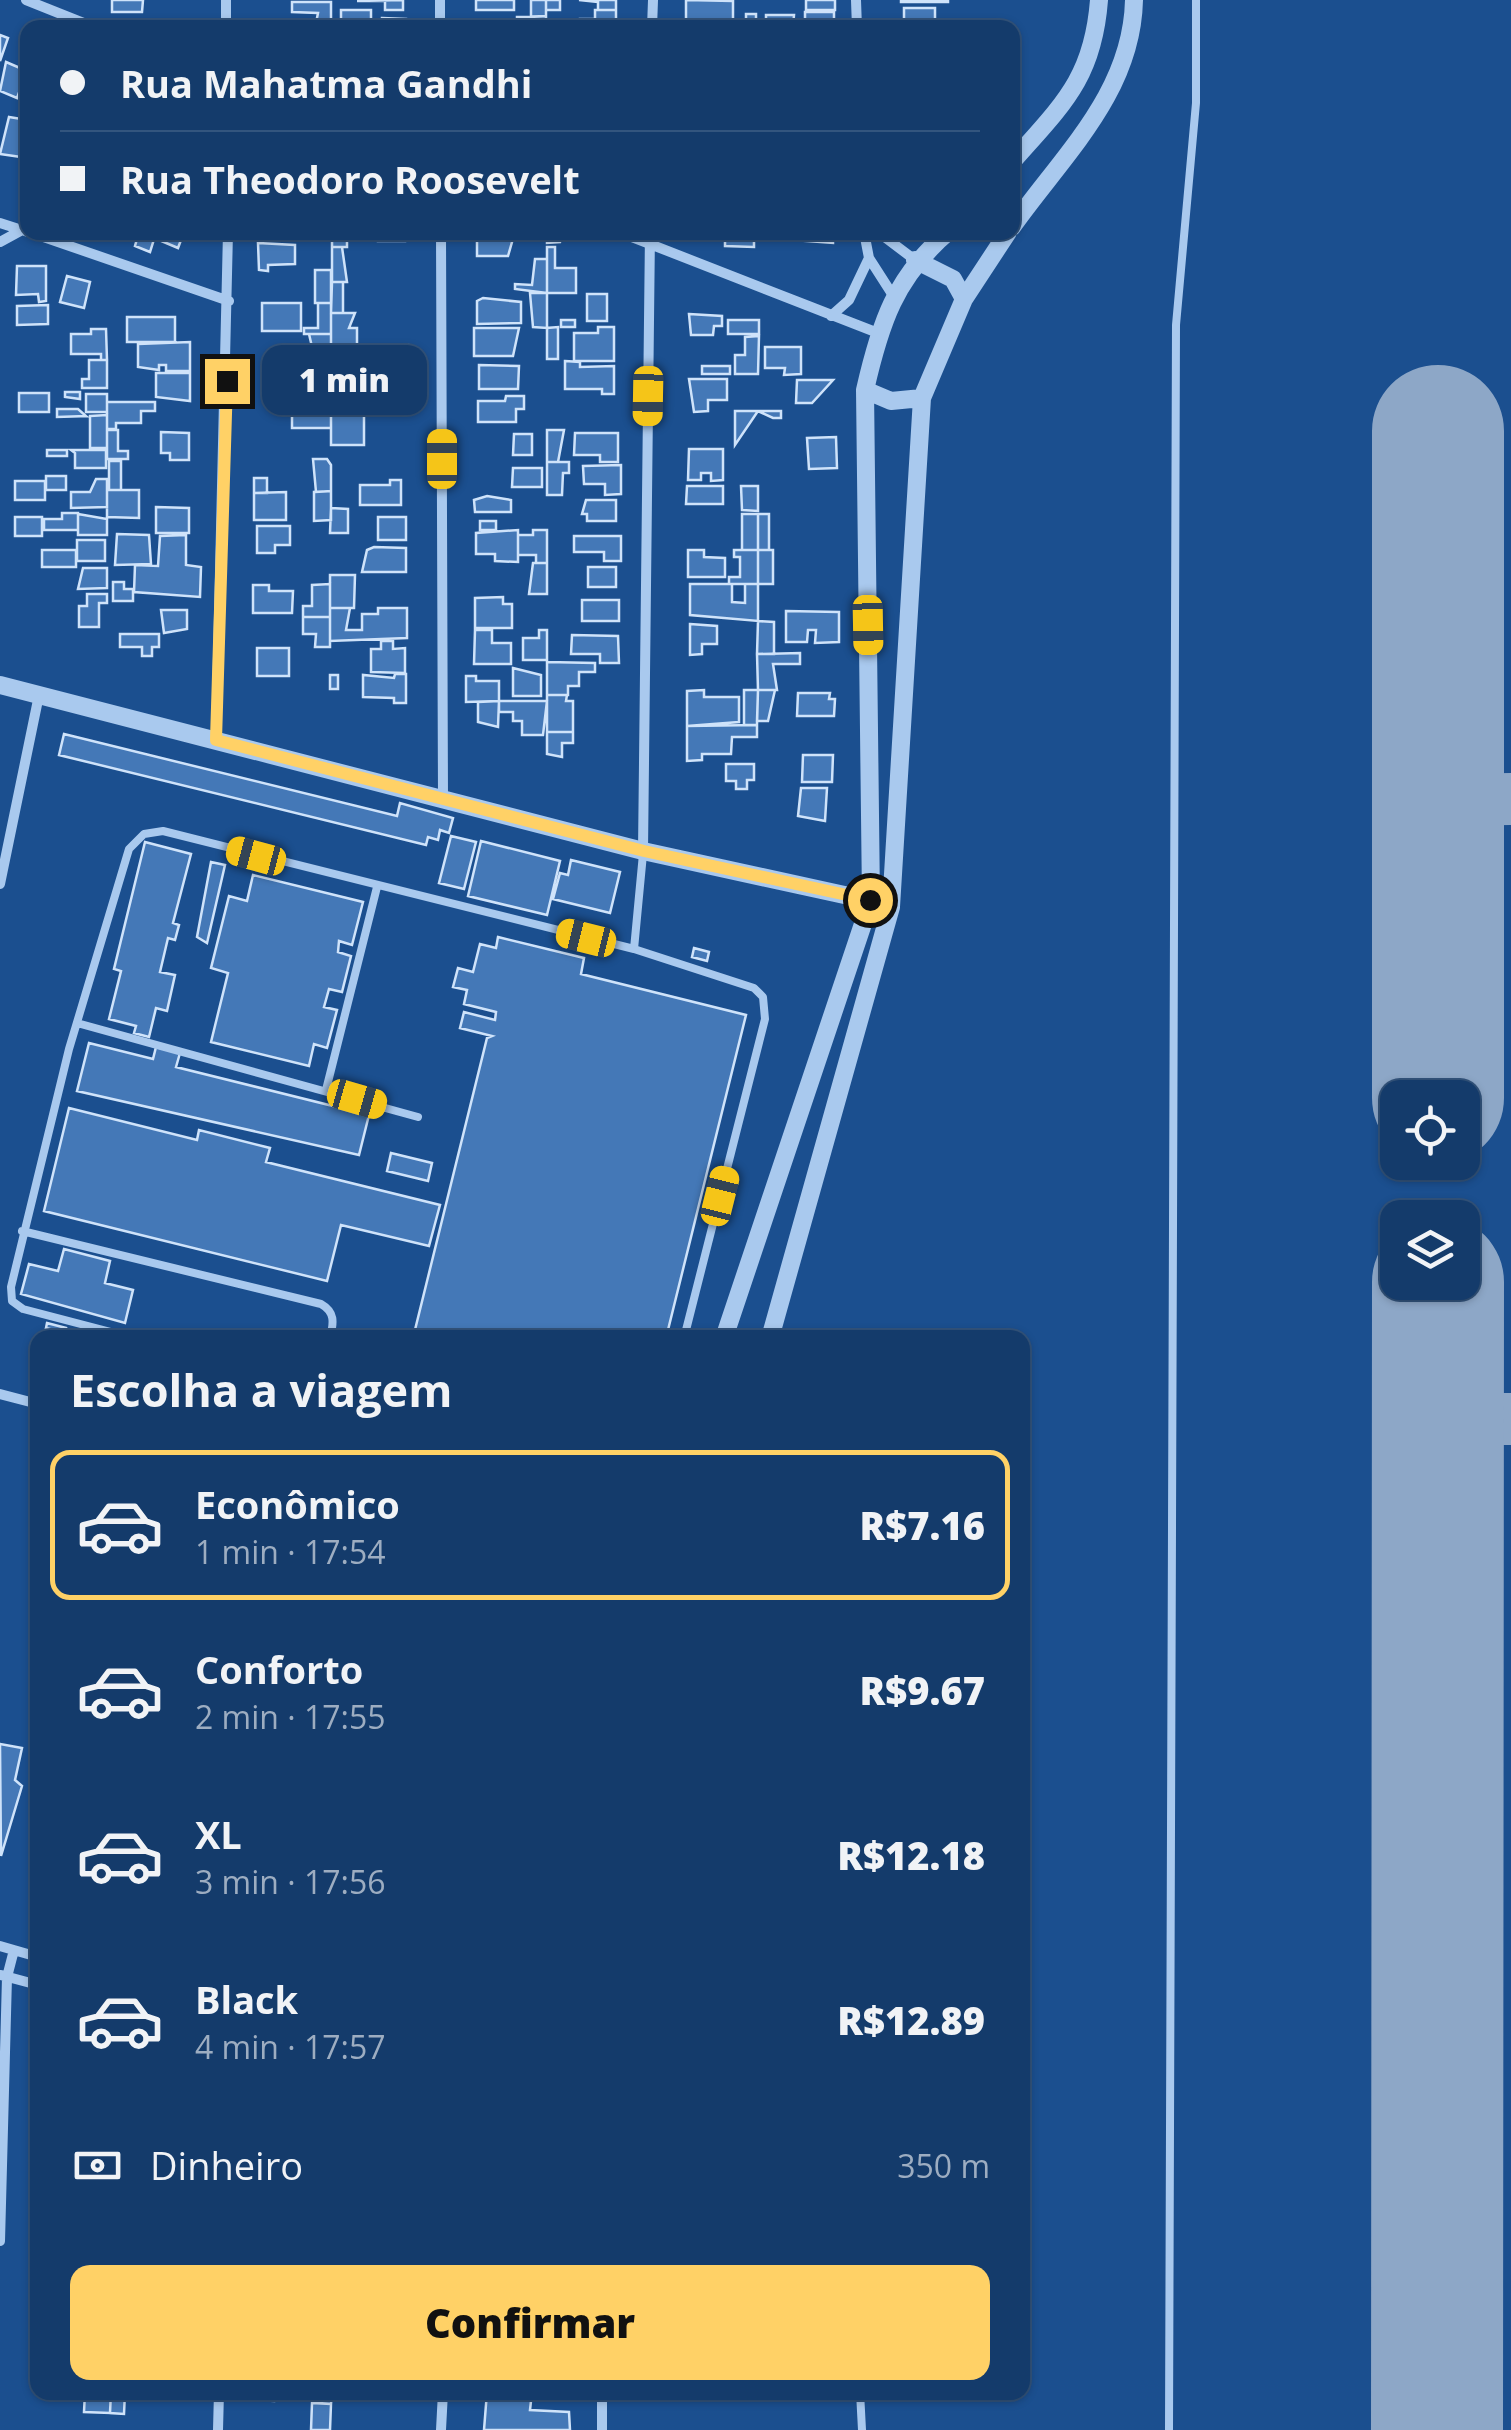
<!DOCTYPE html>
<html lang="pt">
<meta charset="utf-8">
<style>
:root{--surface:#143b6b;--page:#1d4271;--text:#f1f3f6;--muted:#9dadc1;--line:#33557e;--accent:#ffd166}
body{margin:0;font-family:"Open Sans",sans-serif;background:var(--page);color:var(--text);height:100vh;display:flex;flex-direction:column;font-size:38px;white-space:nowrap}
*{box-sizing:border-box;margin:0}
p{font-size:32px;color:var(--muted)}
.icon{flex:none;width:55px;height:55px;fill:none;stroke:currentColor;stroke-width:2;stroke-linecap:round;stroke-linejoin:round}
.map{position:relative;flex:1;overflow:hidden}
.side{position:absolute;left:30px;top:1330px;width:1000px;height:1070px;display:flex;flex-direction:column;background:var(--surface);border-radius:20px;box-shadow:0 2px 8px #0004,0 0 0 2px var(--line)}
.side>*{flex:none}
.top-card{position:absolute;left:20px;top:20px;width:1000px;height:220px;border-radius:20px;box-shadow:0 2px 8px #0004,0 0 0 2px var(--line);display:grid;align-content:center;height:220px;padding:0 40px;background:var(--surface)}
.controls{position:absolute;left:1380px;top:1080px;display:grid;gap:20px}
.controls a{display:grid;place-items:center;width:100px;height:100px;border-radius:20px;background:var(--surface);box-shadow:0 2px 8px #0004,0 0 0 2px var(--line);font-size:50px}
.end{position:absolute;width:45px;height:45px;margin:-22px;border:12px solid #ffd166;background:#111;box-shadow:0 0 0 5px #111}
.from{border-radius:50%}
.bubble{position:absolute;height:70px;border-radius:20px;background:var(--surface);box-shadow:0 2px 8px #0004,0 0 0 2px var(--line);font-size:32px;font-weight:800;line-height:70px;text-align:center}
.car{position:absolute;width:30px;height:60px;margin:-30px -15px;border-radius:12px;box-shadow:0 0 8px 2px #0007;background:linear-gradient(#f5c518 24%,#345 0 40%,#f5c518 0 76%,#345 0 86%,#f5c518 0)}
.top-card b{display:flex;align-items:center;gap:35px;height:95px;font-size:38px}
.top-card b+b{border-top:2px solid var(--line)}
.top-card i{width:25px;height:25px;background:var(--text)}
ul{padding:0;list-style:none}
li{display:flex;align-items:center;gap:30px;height:150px;margin:0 20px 15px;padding:0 20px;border:5px solid transparent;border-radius:20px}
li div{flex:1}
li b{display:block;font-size:38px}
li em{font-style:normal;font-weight:800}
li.selected{border-color:var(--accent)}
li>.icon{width:90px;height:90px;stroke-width:1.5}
h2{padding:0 40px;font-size:45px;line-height:120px}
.pay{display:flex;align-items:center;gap:25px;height:110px;padding:0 40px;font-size:38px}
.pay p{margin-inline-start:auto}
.cta{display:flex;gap:20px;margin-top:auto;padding:20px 40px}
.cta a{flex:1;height:115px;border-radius:20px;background:var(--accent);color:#111;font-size:40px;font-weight:800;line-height:115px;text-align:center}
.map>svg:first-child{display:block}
</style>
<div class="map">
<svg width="1511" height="2430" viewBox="0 0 1511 2430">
<rect width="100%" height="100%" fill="#1b4f8f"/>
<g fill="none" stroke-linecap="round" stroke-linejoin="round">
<path stroke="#8da7c7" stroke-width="52" d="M1438 800 1511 799
M1438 1419H1511"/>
<path stroke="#8da7c7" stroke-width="132" d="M1438 1098V431
M1437 2430 1438 1282"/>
</g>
<path fill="#4478b7" stroke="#cfe3fa" stroke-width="2.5" d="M112 0H143L142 12H112Z
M403 0V10H385V1H357Z
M476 0H514V10H476Z
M531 0H546V16L531 17Z
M546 0H560V10H546Z
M579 0H616V10H598V2Z
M686 0 733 1V28H686Z
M806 0H835V10H806Z
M901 0H948V2H901Z
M292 2H331V28H315L318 13 292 12Z
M904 8H935V28H904Z
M341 10H371V28H341Z
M595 10H616V28H580V19H595Z
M805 12H834V28H805Z
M746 14H756V28H738L746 25Z
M766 15H794L793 28H766Z
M546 16V28H517V17Z
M382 18 406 19V28H382Z
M0 35 8 38 0 61Z
M6 62 27 71 17 98 0 91Z
M9 117 28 120V158L0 154Z
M149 232 155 236 150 252 135 246 139 232Z
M162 232H184L178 248 159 240Z
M295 232H321V240H311V235Z
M332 232H347V247H332Z
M378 232H405V241H378Z
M477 232 514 235 508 256H477Z
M547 232 562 236 560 242 547 243Z
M725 232H754V247L725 246Z
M794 232H833V243L794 240Z
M258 243 295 245V264L268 265V271L259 270Z
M332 247H342L347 282H332Z
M547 247H555V268H576V293H547Z
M535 259H547V293L515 289V284L532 285Z
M17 266H46V301L39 302 38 294 16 295Z
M315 270H331V303H315Z
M67 276 90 282 84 308 60 302Z
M332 282H343V313H331Z
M530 293H547V328L533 327Z
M587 294H607V321H587Z
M483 298 521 302V323L477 324V301Z
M262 303H301V331H262Z
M318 303H331V334H304V328H318Z
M48 305V324L17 325V306Z
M331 313H355L349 328H357V346H331Z
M689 314 722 316V326H714L713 335H691Z
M127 317H175V342H127Z
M561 320H575V327H561Z
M728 320H759V334H728Z
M558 327V359H547V328Z
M598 327H614V361H574V333H598Z
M474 328H519L513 356H474Z
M91 329H106L107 360H101V354H71V334H91Z
M309 334H331V364H316Z
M759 336 758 374H735V355H745V337Z
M190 342V371H166V365H159V370L138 367V344Z
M408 345 407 375H372V351H382V346Z
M331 346H351V378H331Z
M765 347H801V374L784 375 785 368H765Z
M89 360H107V388H82V379H89Z
M565 361 580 362V367L614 366V394H602V389H565Z
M479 365 519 366 518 389H479Z
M702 366H730V374H702Z
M156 373H190V401L156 397Z
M331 378H349V412L331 413Z
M689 379H727V400H708V411L694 412Z
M797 380H833L812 403H796Z
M65 392H80V399L65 397Z
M19 393H49V412H19Z
M86 394H107V412H86Z
M318 396H331V428H292V413H318Z
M506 396H524V409H516V422H478V401H505Z
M107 402H155V411H141V423H116V429H107Z
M57 409H78L86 416 57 417Z
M735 411H758L735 445Z
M758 411H781V418H773Z
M364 412V445H331V413Z
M107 415V448H90V416Z
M107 430H118V451H128V459H107Z
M547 430H564L558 462H547Z
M161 432 189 433V460H170V453H161Z
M575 433H618V462H600V455H574Z
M514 434H532V455H513Z
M836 437 837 468 809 469 807 438Z
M689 449H723V480L711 481V473H701V480H688Z
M47 450H67V456H47Z
M71 450H106V468H75V453Z
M313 459H327L331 465V491L316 492Z
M109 461H121V490H109Z
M547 462H569V473H563L562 495H547Z
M621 465V494L605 495V484H584L583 466Z
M513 468H542V487H512Z
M46 476H66V490H46Z
M254 478H267V493H254Z
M96 479H107V507L71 508V492H90Z
M390 480H401V505H360V485H390Z
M15 481H45V500H15Z
M687 486H723V504H686Z
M741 486H758V511L742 510Z
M107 490H139V518L107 517Z
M331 491V520L314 521V492Z
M286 492V520H254V493Z
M487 496 511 500V512H475L474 500Z
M616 500V521H587V514H582L586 500Z
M156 507 189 508V533H156Z
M331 508 348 509V533H330Z
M62 513H78V530H44V519H62Z
M78 514 107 519V535H78Z
M742 514H758V550H742Z
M758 514H769V550H758Z
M15 517H42V536H15Z
M378 517H406V540H378Z
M480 521H496V530H480Z
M257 526H290V545H275V553H257Z
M518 530V562L495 561V554H476V533Z
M533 530H547V563H536V555H518V535H533Z
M117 534 149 535 151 564 115 565Z
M186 535V565L201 567 200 597 134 592 135 565 158 566 160 536Z
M574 536H621V561H604V552H574Z
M77 540H105V561H77Z
M374 547 406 548V572H362L367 550Z
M42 550H76V567H42Z
M688 550H704V557L725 558V577H688Z
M734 550H758V584H729V577H740V557H734Z
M758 550H773V584H758Z
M533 563H547V594H529Z
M588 567H616V587H588Z
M83 568H107V588L78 589Z
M330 575H355L354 608H330Z
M113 582H124V589H133V601H113Z
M330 584V617H303V606H312V585Z
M690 584H732V602L745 603V584H758V621L690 615Z
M253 585H269V591H293L292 613H253Z
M87 594H107V603H99V627H79V606H87Z
M503 597V604H512V628H475V598Z
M582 600H619V621H582Z
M330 608H350L346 630H362V614H378V608H407V638L330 641Z
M161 610H187V629L164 633Z
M786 611 839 612V642L815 643 816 630H808L807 642H786Z
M303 617H330V647H315L316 634H303Z
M758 621 774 622V654H757Z
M690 624 717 626V644H702V654L690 655Z
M475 630H492V643H511V664H474Z
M539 630H547V660H523V638H539Z
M120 634H159V647H152V656H142V647H120Z
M572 635 618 636 619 663H600V654H571Z
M381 641H393V649L405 648V673L371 672V649H381Z
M257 648H289V676H257Z
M800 653V664H773L777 690H758L757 654Z
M547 662 595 663V672H579V686H568V695H547Z
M513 668 541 675V696H513Z
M395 674H406V703H394V698L363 697V675L394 678Z
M330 675H338V689H330Z
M466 676H476V681H499V701L466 702Z
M704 690V697H739V722L687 726V691Z
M744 690H758L757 725H744Z
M758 690H775L768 721H757Z
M798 693H830L829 699H835L834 716H797Z
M547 695H567L566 701H573V732H547Z
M499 701 498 727 478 722V702Z
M499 701H547L543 735H522V721H513V712H499Z
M757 725V737H732L731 754H702V760L687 761V726Z
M547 732H573V743H562V757L547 754Z
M64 734 397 816 400 803 453 818 449 833 440 830 438 840 428 837 426 845 59 755Z
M803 755H833L832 782H802Z
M726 764H754V780H747V789H736V781H726Z
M801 788H827L825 821 798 816Z
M451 836 476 842 464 889 439 883Z
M481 841 560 861 547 915 468 896Z
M145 842 191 854 173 923 179 925 175 940 168 938 160 972 175 975 167 1011 156 1008 149 1037 134 1033 136 1026 109 1019 121 971 114 969Z
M571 860 620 872 610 913 553 899 560 873 568 875Z
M211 862 225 865 207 943 197 937Z
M253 875 363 902 352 945 339 941 338 952 351 956 342 992 329 989 324 1007 337 1010 327 1048 314 1044 309 1066 211 1042 228 973 211 968 229 896 247 901Z
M498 937 584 958 581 974 746 1015 666 1338H413L487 1038 492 1036 460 1028 464 1012 495 1020 496 1012 464 1004 467 990 453 987 458 968 473 972 480 944 496 948Z
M694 948 709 952 707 961 692 957Z
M89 1043 153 1059 156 1047 180 1053 176 1067 369 1115 359 1155 77 1091Z
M69 1108 197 1140 199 1130 270 1148 266 1162 440 1205 429 1246 341 1225 327 1281 44 1211Z
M391 1153 432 1163 428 1181 387 1171Z
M64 1249 110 1261 105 1283 133 1290 125 1323 21 1294 29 1264 58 1271Z
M47 1323 66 1328 65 1333 46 1328Z
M0 1744 22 1748 15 1780 22 1786 1 1856Z
M85 2392H111L110 2413 84 2412Z
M111 2392H125L124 2414 110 2413Z
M257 2392H310L274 2394V2401L257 2400Z
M319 2392H332L331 2404 319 2403Z
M487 2392H532L530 2410 569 2412 570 2430H484Z
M312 2403 331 2404 330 2430H311Z"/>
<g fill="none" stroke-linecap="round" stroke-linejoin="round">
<path stroke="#a9c9ee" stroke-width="8" d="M634 949 643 854
M77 1023 418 1117
M326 1090 377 887
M22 1231 321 1304C335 1312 334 1322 330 1338
M134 1338 23 1309 12 1301 11 1287 69 1049 129 849 144 834 163 831 634 949 754 988 763 997 765 1019 684 1338
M860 2392 862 2430
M1169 2430 1176 325 1196 103V0"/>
<path stroke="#a9c9ee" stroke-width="10" d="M26 0 96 28
M226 0V28
M440 0V28
M856 0 857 28
M652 28 653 0
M0 223 28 232
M29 232 229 301
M441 232 443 799
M619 232 878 333
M864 232 869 258 894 297
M878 232 915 260
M0 242 22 230
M831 316 849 300 869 258
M216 741 228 232
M643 851 650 232
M0 884 39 695
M0 1394 38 1404
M0 1946 38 1957
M1 1975 38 1985
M0 2241 7 1977 14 1950
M602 2392V2430
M218 2430 219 2392
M441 2430 443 2392"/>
<path stroke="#a9c9ee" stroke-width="18" d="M1012 162C1062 105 1093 79 1099 0
M1012 227C1063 155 1132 93 1134 0
M915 260 953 279 964 299
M865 390 891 401 922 398
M0 685 643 851 881 903
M724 1338 871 900 865 390C880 324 895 277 948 232
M770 1338 891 907 922 398 964 299 1008 232"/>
</g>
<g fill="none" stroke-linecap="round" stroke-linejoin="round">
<path stroke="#ffd166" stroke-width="12" d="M227 381 216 740 644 851 870 900"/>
</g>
</svg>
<div class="controls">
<a><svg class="icon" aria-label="locate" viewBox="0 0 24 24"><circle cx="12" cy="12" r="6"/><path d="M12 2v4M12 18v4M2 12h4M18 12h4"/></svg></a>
<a><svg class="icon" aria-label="layers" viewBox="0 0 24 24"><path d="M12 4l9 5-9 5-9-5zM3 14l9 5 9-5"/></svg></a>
</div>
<i class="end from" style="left:870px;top:900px"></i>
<i class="end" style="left:227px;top:381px"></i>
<div class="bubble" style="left:262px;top:345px;width:165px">1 min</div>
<i class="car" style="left:648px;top:396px;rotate:181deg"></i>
<i class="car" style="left:442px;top:459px;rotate:0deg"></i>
<i class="car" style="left:868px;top:625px;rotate:179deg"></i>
<i class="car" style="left:256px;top:856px;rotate:285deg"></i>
<i class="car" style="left:586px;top:938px;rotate:284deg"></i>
<i class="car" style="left:357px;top:1099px;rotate:106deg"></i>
<i class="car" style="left:720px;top:1196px;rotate:14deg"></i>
<div class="top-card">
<b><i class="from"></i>Rua Mahatma Gandhi</b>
<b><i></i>Rua Theodoro Roosevelt</b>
</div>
<section class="side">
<h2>Escolha a viagem</h2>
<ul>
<li class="selected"><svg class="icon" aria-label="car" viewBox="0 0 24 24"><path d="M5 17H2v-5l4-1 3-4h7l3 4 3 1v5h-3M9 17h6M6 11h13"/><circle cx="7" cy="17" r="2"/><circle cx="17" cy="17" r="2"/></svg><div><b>Econômico</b><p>1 min · 17:54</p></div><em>R$7.16</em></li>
<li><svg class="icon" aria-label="car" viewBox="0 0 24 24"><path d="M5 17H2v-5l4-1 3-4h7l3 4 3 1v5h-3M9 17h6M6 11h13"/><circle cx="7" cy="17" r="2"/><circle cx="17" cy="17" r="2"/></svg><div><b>Conforto</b><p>2 min · 17:55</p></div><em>R$9.67</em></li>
<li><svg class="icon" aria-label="car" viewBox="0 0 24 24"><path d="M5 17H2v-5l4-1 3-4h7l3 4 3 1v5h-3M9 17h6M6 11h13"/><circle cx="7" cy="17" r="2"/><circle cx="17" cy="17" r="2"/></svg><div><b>XL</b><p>3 min · 17:56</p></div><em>R$12.18</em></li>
<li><svg class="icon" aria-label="car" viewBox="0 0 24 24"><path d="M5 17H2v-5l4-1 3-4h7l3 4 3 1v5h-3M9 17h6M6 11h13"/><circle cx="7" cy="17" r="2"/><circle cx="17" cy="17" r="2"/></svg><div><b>Black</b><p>4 min · 17:57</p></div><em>R$12.89</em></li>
</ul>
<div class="pay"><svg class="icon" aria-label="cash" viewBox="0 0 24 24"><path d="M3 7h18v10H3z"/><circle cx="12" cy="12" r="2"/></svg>Dinheiro<p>350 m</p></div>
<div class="cta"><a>Confirmar</a></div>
</section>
</div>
